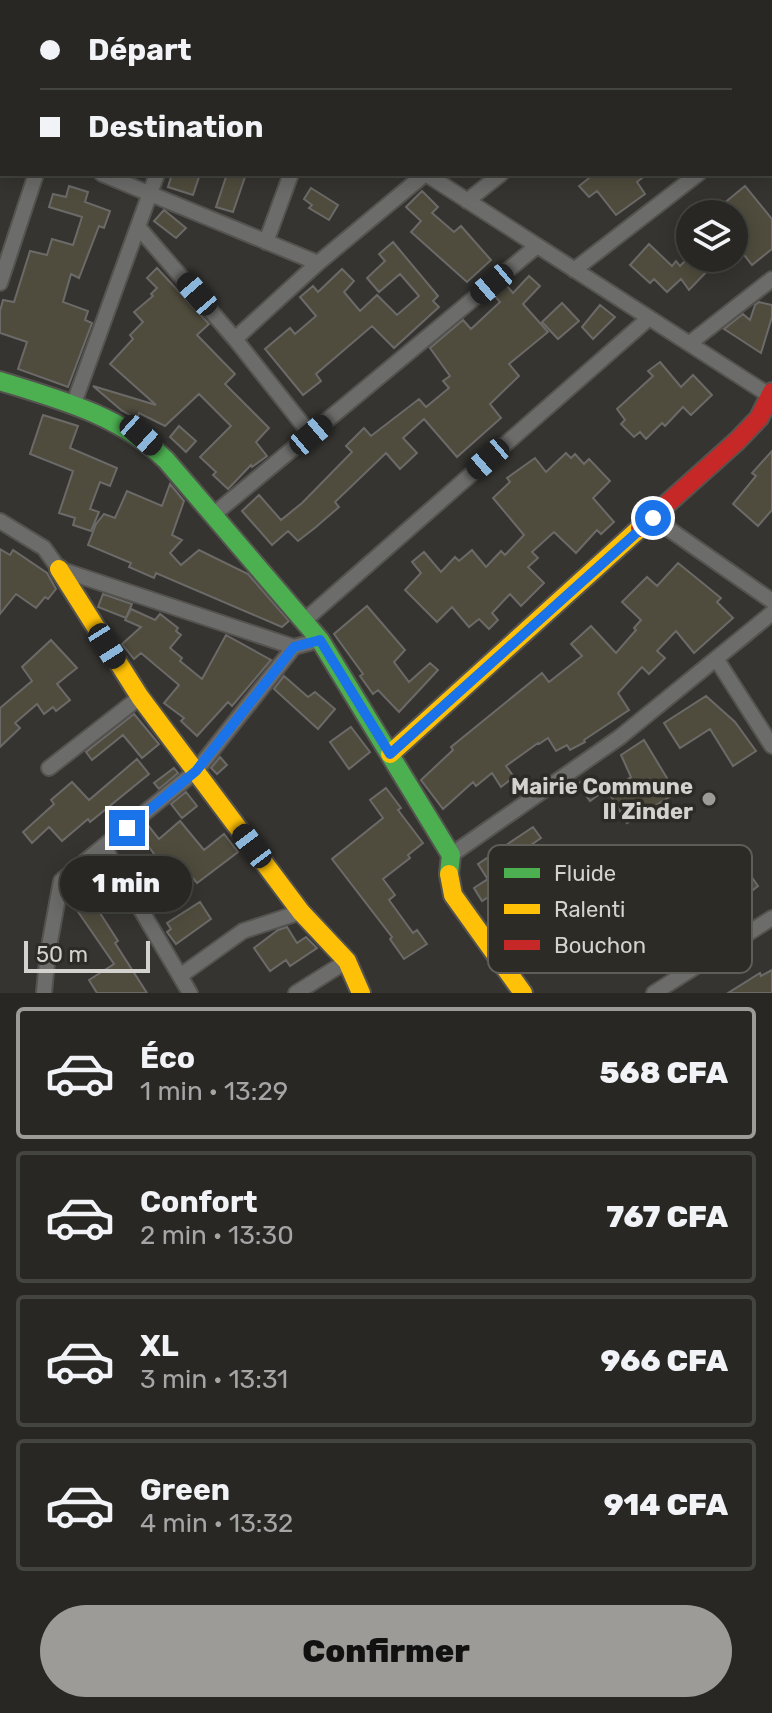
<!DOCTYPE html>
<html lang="fr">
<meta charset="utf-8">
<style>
:root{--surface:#282724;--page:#302f2c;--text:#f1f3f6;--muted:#a5a5a6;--line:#444441;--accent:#9c9b97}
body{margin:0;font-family:Rubik,sans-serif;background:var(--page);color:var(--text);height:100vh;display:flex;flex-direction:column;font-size:30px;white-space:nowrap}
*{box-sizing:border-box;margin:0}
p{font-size:26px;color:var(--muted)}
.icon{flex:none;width:44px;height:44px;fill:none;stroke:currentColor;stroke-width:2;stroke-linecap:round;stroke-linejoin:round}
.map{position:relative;height:993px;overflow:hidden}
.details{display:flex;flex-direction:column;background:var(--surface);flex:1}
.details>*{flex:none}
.banner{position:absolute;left:0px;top:0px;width:772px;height:176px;box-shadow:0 4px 20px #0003,0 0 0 2px var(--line);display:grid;align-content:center;height:176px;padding:0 40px;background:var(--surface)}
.fabs{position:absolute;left:676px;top:200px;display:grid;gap:16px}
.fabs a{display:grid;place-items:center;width:72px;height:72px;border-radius:50%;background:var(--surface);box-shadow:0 4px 20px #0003,0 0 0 2px var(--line);font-size:40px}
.scale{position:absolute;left:24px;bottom:20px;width:126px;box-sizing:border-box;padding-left:8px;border:4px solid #d3d2ce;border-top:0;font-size:22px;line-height:28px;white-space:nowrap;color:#d3d2ce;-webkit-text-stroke:6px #2c2b25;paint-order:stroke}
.end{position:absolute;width:36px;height:36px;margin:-18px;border:10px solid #1a73e8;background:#fff;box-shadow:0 0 0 4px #fff}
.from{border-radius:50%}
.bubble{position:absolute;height:56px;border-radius:28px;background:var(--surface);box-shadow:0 4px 20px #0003,0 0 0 2px var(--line);font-size:26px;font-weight:800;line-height:56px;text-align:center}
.car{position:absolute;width:24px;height:48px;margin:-24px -12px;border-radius:10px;box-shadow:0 0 6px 2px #0007;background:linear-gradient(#222 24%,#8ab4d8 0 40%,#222 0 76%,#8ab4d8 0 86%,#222 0)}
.banner b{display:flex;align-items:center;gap:28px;height:76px;font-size:30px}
.banner b+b{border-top:2px solid var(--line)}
.banner i{width:20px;height:20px;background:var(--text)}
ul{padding:14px 0 0;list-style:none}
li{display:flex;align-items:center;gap:24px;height:132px;margin:0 16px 12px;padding:0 24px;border:4px solid var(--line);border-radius:8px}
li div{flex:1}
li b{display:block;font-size:30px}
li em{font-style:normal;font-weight:800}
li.on{border-color:var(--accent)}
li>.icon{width:72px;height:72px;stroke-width:1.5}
.primary-button{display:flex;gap:16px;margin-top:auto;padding:16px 40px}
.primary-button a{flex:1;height:92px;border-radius:48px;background:var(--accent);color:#111;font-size:32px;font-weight:800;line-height:92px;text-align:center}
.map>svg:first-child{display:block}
</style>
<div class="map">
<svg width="772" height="993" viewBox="0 0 772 993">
<rect width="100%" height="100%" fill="#353430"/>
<path fill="#4f4c3d" stroke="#6b6a68" stroke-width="2" d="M172 174H200L193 195 168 187Z
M227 174H246L233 212 216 207Z
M594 174H647L637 182 645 194 616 215 597 191 589 197 579 186Z
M69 186 88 192 85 202 110 211 104 228 99 226 79 278 71 274 63 302 88 311 85 320 92 323 68 387 18 369 27 342 0 333V311L3 300 14 302 30 251 47 255 52 239 73 245 82 217 49 207 53 194 66 197Z
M745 186 772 219V249L752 265 734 242V214H711Z
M311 188 338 205 329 220 309 208 312 205 304 199Z
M422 191 438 207 432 213 454 232 461 226 491 260 467 282 411 232 421 221 406 207Z
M164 210 186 228 176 238 154 221Z
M393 242 438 296 433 301 439 307 394 348 372 326 316 374 321 381 303 395 265 349 290 328 295 334 316 316 300 297 313 286 318 292 342 269 354 281 344 292 360 311 377 295 397 315 419 296 400 274 379 292 367 278 385 261 379 254Z
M649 244 672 266 676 261 680 266 688 258H703L712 266 689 290 681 279 667 292 654 279 650 283 630 265Z
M157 268 209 324 197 335 235 374 225 384 269 428 256 442 267 456 252 467 251 465 228 489 213 475 216 472 200 457 231 426 199 394 165 426 139 413 137 419 121 410 93 386 156 405 110 364 133 339 130 335 143 322 134 312 153 296 151 294 157 288 147 278Z
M529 276 540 286 523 304 548 332 509 364 519 376 490 404 501 418 457 457 424 419 403 438 417 453 400 469 386 453 335 502 339 507 316 527 298 541 288 531 272 545 242 511 259 495 281 520 302 503 352 452 346 446 364 428 371 436 419 399 426 407 449 388 443 381 450 376 430 348 463 320 471 329 500 302 494 295 506 285 513 293Z
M759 302 772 305V317L761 353 724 329 743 314 750 320 755 305Z
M562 303 579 321 558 339 542 322Z
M600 305 615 317 593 339 582 327Z
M660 362 681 387 693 375 712 395 691 415 683 407 665 426 662 423 646 439 640 432 634 437 621 424 625 420 617 409 653 376 648 371Z
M43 415 78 426 70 448 117 468 110 486 100 482 90 509 99 512 91 531 73 525 75 518 59 513 73 471 30 454Z
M179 426 196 441 186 452 170 437Z
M772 451V510L758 526 733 504 756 476 752 473Z
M566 453 571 458 575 454 584 464 589 459 610 481 593 498 614 522 601 534 597 530 576 553 554 532 532 552 538 558 528 567 544 583 521 606 510 594 492 613 498 620 489 629 479 619 469 627 452 607 437 622 405 590 421 573 412 562 424 552 441 572 455 557 459 561 472 550 486 567 501 551 505 555 524 535 493 498 510 482 507 478 535 458 546 472Z
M170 484 184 501 172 535 182 540 170 553 181 565 199 550 248 574 289 621 282 627 156 573 154 578 129 567 131 563 88 545 96 524 104 514 115 518 127 491 162 506Z
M0 549 10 555 13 550 47 573 56 589 48 599 45 597 36 608 16 594 0 614Z
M678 563 721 598 717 602 733 618 694 653 676 631 657 651 665 658 649 674 642 667 618 693 629 710 584 740 585 742 570 750 567 745 556 751 548 738 539 744 538 743 506 766 514 777 501 787 492 773 476 786 473 782 443 809 421 780 453 750 451 747 542 673 549 682 582 656 571 644 591 626 616 653 636 630 634 628 641 620 622 602 647 577 657 586Z
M103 594 132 604 126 618 98 607Z
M367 606 405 650 394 662 409 682 430 663 438 670 399 712 378 690 373 694 360 676 363 674 334 634Z
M131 609 155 620 160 614 178 628 176 631 181 635 170 648 182 658 180 661 202 679 226 635 271 660 232 706 228 702 197 736 181 721 184 718 164 703 179 685 141 653 134 659 122 644 141 627 125 620Z
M51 640 77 668 57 684 70 700 56 711 53 707 44 714 37 704 15 723 20 728 0 747V708L32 681 22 667Z
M284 676 308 697 315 692 335 709 318 729 274 689Z
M706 696 735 722 756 751 733 766 710 729 680 748 664 723Z
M134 714 159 744 142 758 123 735 92 760 86 752Z
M351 727 370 752 349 769 330 742Z
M644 740 676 793 627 823 608 791 631 777 621 755Z
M220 757 227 765 217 774 211 768Z
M137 759 149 774 90 822 88 819 62 841 49 827 32 843 23 832 54 804 51 800 72 782 89 800Z
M174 768 178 773 159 789 154 783Z
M589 776 601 793 590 801 578 784Z
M386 788 401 808 398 810 423 843 408 855 410 858 383 879 395 895 389 900 413 933 417 930 427 944 404 959 390 939 392 937 332 859 383 818 370 800Z
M186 792 197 806 182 818 171 804Z
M180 821 204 850 224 834 238 852 197 883 188 872 170 890 157 877 165 869 138 832 147 824 159 839Z
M533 827 541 838 531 845 537 853 524 862 520 855 487 878 478 864Z
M746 869 758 886 744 897 731 880Z
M488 879 496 892 482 901 474 888Z
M89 896 118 941 115 943 147 993H97L89 980 114 964 74 906Z
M200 902 211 919 176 944 167 932 171 929 167 923Z
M287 927 297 943 306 937 317 948 290 966 286 960 270 971 254 948 278 930Z
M772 970V993H728L760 973 761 976Z"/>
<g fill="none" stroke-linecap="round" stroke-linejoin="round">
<g stroke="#54534f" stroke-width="18">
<path id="street" d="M160 0 163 2
M366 0 368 2
M527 0 528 2
M661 0 663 2
M94 2V0
M728 2 731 0
M770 119 772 118
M0 132H2
M102 174 318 263
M426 174 772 397
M467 201 501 174
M139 228 235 339 311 435
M266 242 291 174
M574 270 698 174
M0 283 36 174
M235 339 318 263 425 174
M690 343 772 279
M74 403 157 174
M213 515 537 246
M653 518 772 601
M0 521 44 548 59 569 294 647 320 640
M305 620 648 319
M717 660 772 746
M49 768 140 697
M104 847 190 993
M451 855 620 737 772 613
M180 976 243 931 301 912
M44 992 48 952 61 881 196 771 294 647
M296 993 347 961
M654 993 772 918"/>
</g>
<g stroke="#54534f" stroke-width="22">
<path id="fast" d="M0 381C61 400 119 415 166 460L320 640 451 855 449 874"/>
</g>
<g stroke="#54534f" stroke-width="22">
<path id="slow" d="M59 569 140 697 301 912 347 961 361 993
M390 754 640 528
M449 874 453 895 523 993"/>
</g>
<g stroke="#54534f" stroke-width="22">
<path id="jam" d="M640 528 737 441 759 418 772 392"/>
</g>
<use href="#street" stroke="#6c6c6a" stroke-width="14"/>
<use href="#fast" stroke="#4caf50" stroke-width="18"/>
<use href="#slow" stroke="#ffc107" stroke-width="18"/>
<use href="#jam" stroke="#c62828" stroke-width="18"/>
</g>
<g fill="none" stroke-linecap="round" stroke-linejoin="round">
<path stroke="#1a73e8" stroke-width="10" d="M127 828 196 771 294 647 320 640 390 754 653 518"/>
</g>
<circle fill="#9c9b97" stroke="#2c2b25" stroke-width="3" cx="709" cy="799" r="8"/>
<g text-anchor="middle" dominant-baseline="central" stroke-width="7" stroke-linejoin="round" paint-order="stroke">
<g font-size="22" font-weight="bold" fill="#d3d2ce" stroke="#2c2b25" text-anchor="end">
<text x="693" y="786">Mairie Commune<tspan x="693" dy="25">II Zinder</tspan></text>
</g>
</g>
<rect x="488" y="845" width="264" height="128" rx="12" fill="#2c2b25" stroke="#5e5d58" stroke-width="2"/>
<rect x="504" y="868" width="36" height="10" fill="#4caf50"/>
<rect x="504" y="904" width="36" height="10" fill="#ffc107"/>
<rect x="504" y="940" width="36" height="10" fill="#c62828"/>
<g font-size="22" fill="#d3d2ce">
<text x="554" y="881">Fluide</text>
<text x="554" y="917">Ralenti</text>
<text x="554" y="953">Bouchon</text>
</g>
</svg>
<div class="fabs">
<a><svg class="icon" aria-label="layers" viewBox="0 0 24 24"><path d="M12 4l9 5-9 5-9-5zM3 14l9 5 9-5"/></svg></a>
</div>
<div class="scale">50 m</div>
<i class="end from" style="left:653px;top:518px"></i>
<i class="end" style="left:127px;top:828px"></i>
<div class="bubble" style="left:60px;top:856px;width:132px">1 min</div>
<i class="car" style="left:492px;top:284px;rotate:230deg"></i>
<i class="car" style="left:197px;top:294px;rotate:319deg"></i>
<i class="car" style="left:141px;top:435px;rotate:132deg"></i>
<i class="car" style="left:311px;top:435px;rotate:50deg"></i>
<i class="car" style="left:488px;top:459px;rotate:229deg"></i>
<i class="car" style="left:107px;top:646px;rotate:148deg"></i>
<i class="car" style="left:252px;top:846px;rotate:323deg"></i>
<div class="banner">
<b><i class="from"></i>Départ</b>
<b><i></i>Destination</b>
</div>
</div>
<section class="details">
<ul>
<li class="on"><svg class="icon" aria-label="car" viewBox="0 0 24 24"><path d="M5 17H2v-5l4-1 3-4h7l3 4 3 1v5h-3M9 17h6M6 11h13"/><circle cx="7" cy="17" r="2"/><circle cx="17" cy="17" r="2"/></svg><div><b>Éco</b><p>1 min · 13:29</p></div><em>568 CFA</em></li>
<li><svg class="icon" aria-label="car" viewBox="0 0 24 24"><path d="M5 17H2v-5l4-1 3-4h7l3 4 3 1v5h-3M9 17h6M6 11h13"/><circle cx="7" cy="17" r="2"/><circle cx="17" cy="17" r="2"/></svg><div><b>Confort</b><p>2 min · 13:30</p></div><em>767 CFA</em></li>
<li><svg class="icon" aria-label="car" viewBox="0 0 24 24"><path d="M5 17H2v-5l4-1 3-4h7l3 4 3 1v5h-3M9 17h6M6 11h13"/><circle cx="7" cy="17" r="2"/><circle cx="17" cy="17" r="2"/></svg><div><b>XL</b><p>3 min · 13:31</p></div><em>966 CFA</em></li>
<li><svg class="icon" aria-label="car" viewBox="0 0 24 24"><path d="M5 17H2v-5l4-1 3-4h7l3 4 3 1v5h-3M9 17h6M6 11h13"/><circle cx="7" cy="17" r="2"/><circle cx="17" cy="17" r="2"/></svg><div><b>Green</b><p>4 min · 13:32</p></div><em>914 CFA</em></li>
</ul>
<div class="primary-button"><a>Confirmer</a></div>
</section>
